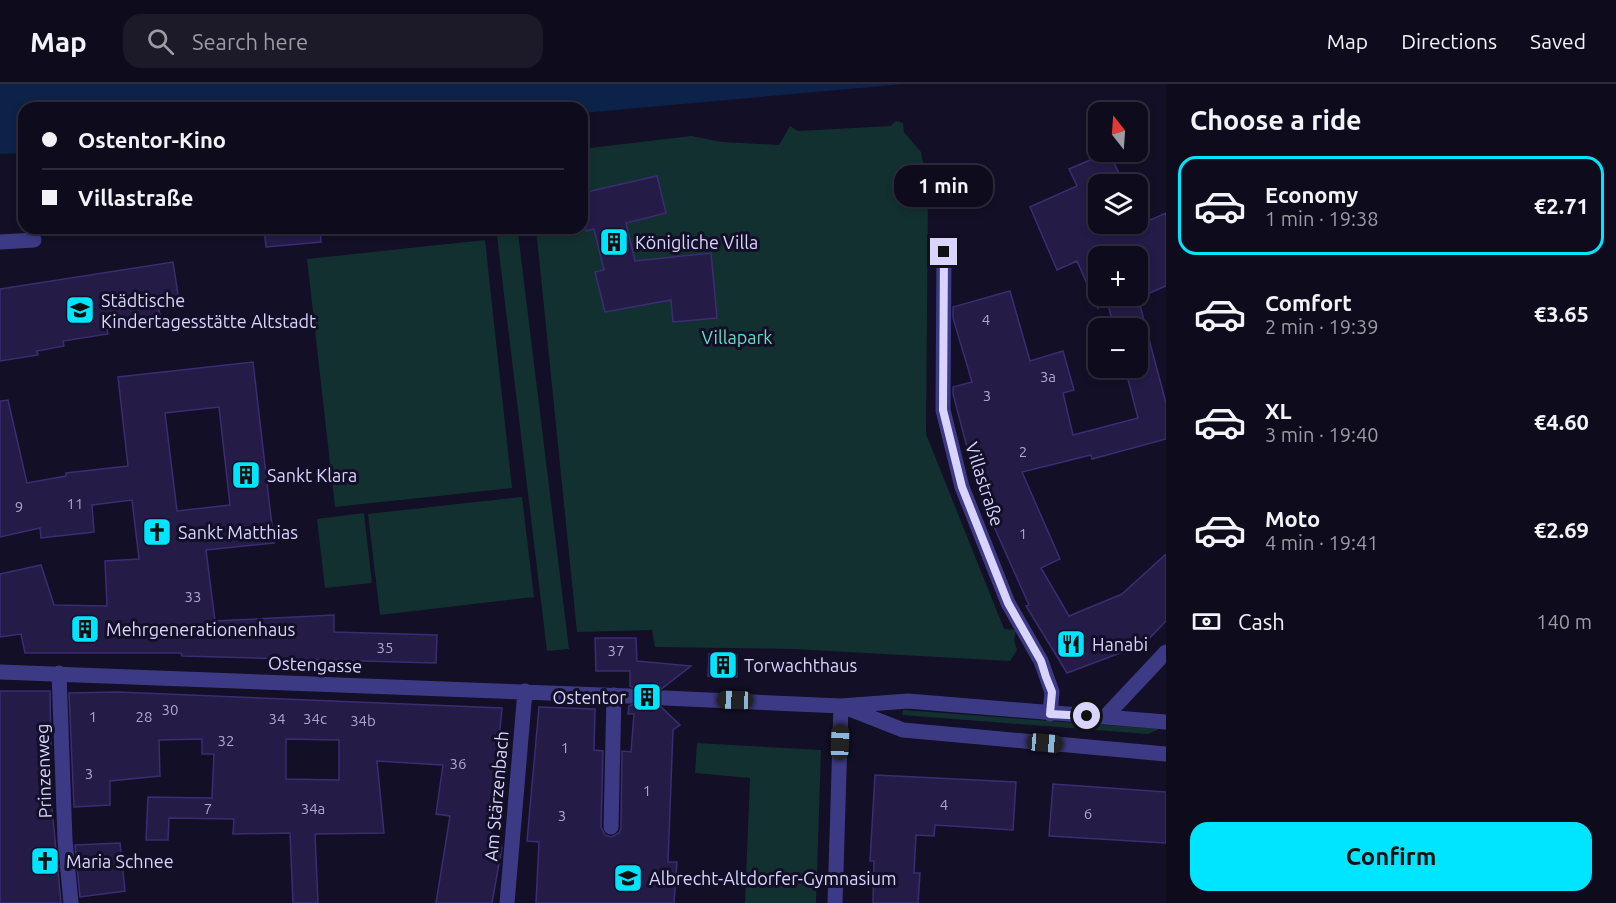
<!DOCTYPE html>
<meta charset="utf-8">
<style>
:root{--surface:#0e0b1c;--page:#1c1929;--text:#f1f3f6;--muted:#9b9ba3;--line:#2e2b3b;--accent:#00e5ff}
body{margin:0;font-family:Ubuntu,sans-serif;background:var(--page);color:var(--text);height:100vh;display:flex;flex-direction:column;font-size:22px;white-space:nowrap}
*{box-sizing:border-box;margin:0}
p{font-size:20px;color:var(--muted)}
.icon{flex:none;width:33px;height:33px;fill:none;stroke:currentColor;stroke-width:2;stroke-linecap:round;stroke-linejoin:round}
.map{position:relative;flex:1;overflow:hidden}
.details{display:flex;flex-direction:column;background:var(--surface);width:450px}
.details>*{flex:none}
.banner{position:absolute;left:18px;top:18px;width:570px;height:132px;border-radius:18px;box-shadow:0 3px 9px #0003,0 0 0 2px var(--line);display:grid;align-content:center;height:132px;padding:0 24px;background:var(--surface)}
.needle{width:39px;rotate:343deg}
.fabs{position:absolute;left:1088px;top:18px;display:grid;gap:12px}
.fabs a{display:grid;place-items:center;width:60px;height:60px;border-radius:12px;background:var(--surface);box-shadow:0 3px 9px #0003,0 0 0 2px var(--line);font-size:30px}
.end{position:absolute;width:27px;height:27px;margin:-14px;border:8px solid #d9d4ff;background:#111;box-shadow:0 0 0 3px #111}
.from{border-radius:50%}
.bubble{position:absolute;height:42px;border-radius:18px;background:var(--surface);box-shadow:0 3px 9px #0003,0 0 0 2px var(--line);font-size:20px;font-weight:600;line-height:42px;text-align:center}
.car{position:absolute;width:18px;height:36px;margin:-18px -9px;border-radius:8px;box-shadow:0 0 4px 2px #0007;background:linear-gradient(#222 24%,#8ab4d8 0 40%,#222 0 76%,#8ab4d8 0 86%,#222 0)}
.banner b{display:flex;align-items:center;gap:21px;height:57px;font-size:22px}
.banner b+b{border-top:2px solid var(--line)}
.banner i{width:15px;height:15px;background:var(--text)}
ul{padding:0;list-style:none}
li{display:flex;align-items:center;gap:18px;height:99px;margin:0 12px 9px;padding:0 12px;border:3px solid transparent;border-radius:18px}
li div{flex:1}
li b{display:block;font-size:22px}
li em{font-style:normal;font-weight:600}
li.selected{border-color:var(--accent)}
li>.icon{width:54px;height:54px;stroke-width:1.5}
h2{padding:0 24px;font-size:27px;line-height:72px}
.pay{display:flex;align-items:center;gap:15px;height:66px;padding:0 24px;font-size:22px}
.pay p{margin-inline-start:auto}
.cta{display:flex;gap:12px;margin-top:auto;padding:12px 24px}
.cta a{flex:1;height:69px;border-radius:18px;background:var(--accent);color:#111;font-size:24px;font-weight:600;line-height:69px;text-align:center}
header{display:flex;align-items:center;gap:36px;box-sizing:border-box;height:84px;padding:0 30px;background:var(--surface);border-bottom:2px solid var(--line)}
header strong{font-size:28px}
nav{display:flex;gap:33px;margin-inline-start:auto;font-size:21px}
.search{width:420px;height:54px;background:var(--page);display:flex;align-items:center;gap:15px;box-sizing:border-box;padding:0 21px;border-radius:18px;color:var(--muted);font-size:22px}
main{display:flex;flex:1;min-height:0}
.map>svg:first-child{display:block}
</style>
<header>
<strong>Map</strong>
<div class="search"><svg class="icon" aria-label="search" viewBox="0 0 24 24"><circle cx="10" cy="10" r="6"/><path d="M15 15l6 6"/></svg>Search here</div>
<nav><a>Map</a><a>Directions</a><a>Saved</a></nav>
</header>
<main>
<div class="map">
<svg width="1166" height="819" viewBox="0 0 1166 819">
<rect width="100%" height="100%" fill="#130f26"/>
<path fill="#12302f" d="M896 37 903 39 904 48 921 68 928 106 926 350 1004 545 1016 546 1014 556 1017 566 1010 577 794 565 655 563 652 546 577 548 536 144H582V65L691 52 722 58 779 61 790 42 798 47 890 42Z
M518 149 569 565 547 567 497 152Z
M485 156 512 404 335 423 307 175Z
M522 413 534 513 380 531 368 430Z
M364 429 372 499 325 504 317 435Z
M903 626 1159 645 1148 650 902 631Z
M697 659 821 666 816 819H745L750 694 695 689Z"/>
<path fill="#0c2248" d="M0 0H905L582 29V24H24V69L0 70Z"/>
<path fill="#241b47" stroke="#3b2d73" stroke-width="1.5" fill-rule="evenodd" d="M1109 68 1124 100H1098V140H1141L1166 129V202L1138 214 1166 319V355L1092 375 1091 371 1022 388 1060 475 1041 484 1069 532 1122 510 1166 470V537L1144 560 1067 589 1026 522 1029 521 979 409 953 310V303L972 298 953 234V223L1010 207 1030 277 1063 267 1074 306 1063 309 1073 351 1138 334 1125 284H1137V244H1114L1106 212H1137V172H1098V225L1077 177 1057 186 1030 123 1077 102 1069 85Z
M657 92 666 129 626 139 635 177 711 169 717 234 673 238 671 216 605 228 595 188 604 186 594 145 586 147 582 109Z
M264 144H320L321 158 266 163Z
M173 178 179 217 158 221 161 236 107 245 108 250 63 257 64 262 37 267 38 271 0 277V205Z
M253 278 274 459 206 466 215 537 334 531V548L437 551 436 579 182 572 181 569H25L21 550 0 553V490L41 481 54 521 107 522 105 477 139 475 132 416 92 421 94 448 41 454 40 444 0 453V317L8 316 27 399 66 392V389L128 382 118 293ZM219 323 230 421 177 427 165 329Z
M595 554H636L637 577 691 582 660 606 655 613 657 619 680 641 673 646 668 778H677L674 819H536L539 758 527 757 539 623 595 625 594 666 603 667 601 743 605 751 611 753 619 749 621 744 622 667 631 668 634 630H628L629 622 637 618 639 612 635 604 630 602V587H596Z
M709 570 737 571V593L708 592Z
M0 607H50L52 724 61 819H0Z
M118 608 502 624 489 761 502 763 492 819H436L450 732 436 730 443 681 377 677 384 749 315 750 318 819H293L290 749 233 750 234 735 169 734 168 756H146L148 713 212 714 214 670H202V655L159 656 160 692 110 697V721L74 723 69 609ZM286 655 339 656V696L286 695Z
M875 691 1016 698 1013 746 935 741 934 752 916 751 914 789H920L918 819H873L874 777H870Z
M1053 700 1166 708V759L1049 752Z
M120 759 125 807 80 813 75 761Z"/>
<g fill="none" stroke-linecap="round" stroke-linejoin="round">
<path stroke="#312d47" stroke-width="15" stroke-dasharray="15 8" stroke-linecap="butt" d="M629 612 665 614"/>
<path stroke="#3d3a85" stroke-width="15" d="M0 158 34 156
M944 168 943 326 962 403 1008 519 1041 577 1052 608 1050 630
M0 588 629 612
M59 589 65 756 71 819
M665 614 841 622 908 617 1166 638
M847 624 903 646 1166 670
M1105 633 1166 568
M611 743 614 611
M507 819 525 607
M835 819 841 622"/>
</g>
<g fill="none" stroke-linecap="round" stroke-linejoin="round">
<path stroke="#d9d4ff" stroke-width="8" d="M944 168 943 326 962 403 1008 519 1041 577 1046 593 1052 608 1050 630 1087 632"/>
</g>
<defs>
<g id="building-square" transform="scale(1.5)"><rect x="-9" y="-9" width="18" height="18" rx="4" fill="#00e5ff" stroke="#130f26"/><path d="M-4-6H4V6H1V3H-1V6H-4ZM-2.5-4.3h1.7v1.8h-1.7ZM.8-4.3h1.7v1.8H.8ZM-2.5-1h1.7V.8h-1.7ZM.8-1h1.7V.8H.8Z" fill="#111"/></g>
<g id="school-square" transform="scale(1.5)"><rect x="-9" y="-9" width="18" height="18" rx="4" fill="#00e5ff" stroke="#130f26"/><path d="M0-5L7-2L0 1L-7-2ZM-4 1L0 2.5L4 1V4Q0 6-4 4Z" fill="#111"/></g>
<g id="church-square" transform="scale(1.5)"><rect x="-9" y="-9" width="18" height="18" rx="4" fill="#00e5ff" stroke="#130f26"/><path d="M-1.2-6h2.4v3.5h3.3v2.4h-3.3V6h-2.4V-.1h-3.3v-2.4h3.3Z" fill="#111"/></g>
<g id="restaurant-square" transform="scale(1.5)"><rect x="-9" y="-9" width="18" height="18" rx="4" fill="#00e5ff" stroke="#130f26"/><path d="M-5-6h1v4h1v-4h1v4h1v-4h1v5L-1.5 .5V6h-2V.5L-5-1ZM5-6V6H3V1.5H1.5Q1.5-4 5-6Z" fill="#111"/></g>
</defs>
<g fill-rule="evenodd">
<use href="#building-square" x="614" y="158"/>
<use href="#school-square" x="80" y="226"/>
<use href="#building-square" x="246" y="391"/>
<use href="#church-square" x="157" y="448"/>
<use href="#building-square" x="85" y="545"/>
<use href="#restaurant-square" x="1071" y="560"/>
<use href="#building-square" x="723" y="581"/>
<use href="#building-square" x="647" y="613"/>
<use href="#church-square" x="45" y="777"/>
<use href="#school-square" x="628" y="794"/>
</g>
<g text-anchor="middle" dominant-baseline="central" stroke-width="6" stroke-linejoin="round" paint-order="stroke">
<g font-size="15" fill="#aca6d1">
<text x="986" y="235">4</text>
<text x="1048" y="292">3a</text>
<text x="987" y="311">3</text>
<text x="1023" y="367">2</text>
<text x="75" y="419">11</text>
<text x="19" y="422">9</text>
<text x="1023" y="449">1</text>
<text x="193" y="512">33</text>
<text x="385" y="563">35</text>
<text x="616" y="566">37</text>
<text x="170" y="625">30</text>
<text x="93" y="632">1</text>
<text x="144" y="632">28</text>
<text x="277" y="634">34</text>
<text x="315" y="634">34c</text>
<text x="363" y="636">34b</text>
<text x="226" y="656">32</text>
<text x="565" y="663">1</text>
<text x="458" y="679">36</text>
<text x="89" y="689">3</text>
<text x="647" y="706">1</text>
<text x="944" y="720">4</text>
<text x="208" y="724">7</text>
<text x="313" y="724">34a</text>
<text x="1088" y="729">6</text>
<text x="562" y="731">3</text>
</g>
<g font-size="18" fill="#d9d4ff" stroke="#130f26" text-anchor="start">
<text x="635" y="158">Königliche Villa</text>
<text x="101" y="216">Städtische<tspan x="101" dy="21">Kindertagesstätte Altstadt</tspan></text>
<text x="267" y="391">Sankt Klara</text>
<text x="178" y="448">Sankt Matthias</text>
<text x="106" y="545">Mehrgenerationenhaus</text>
<text x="1092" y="560">Hanabi</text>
<text x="744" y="581">Torwachthaus</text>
<text x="626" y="613" text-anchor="end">Ostentor</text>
<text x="66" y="777">Maria Schnee</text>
<text x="649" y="794">Albrecht-Altdorfer-Gymnasium</text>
</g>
<g font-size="18" fill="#5fe0c0" stroke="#130f26">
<text x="737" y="253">Villapark</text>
</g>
<g font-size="18" fill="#d9d4ff" stroke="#130f26">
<text transform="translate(985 400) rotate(72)">Villastraße</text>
<text transform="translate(315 580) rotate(2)">Ostengasse</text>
<text transform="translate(43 687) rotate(-92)">Prinzenweg</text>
<text transform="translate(496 712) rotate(-85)">Am Stärzenbach</text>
</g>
</g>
</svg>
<div class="fabs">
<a><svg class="needle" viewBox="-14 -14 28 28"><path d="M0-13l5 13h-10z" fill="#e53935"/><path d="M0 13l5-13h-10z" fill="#9b9ba3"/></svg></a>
<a><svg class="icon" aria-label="layers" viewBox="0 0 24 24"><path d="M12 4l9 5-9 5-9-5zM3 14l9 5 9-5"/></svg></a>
<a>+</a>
<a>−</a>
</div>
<i class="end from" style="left:1087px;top:632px"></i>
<i class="end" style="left:944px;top:168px"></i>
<div class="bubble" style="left:894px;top:81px;width:99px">1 min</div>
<i class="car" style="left:735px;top:616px;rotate:272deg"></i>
<i class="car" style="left:840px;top:658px;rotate:2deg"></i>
<i class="car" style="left:1045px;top:659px;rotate:95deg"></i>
<div class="banner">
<b><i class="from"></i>Ostentor-Kino</b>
<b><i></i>Villastraße</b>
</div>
</div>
<section class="details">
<h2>Choose a ride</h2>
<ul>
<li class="selected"><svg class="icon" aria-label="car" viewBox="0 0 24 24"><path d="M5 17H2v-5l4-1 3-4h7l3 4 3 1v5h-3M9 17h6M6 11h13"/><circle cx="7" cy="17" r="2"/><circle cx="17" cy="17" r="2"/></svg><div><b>Economy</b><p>1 min · 19:38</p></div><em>€2.71</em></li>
<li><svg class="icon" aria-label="car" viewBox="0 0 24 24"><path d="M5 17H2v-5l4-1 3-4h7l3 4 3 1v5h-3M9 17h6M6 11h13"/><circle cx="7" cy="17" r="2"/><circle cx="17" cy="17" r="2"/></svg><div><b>Comfort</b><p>2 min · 19:39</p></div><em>€3.65</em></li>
<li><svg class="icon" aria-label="car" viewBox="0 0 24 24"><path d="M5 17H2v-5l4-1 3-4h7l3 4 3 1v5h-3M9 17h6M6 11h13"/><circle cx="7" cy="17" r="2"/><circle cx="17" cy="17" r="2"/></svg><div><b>XL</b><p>3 min · 19:40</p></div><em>€4.60</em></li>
<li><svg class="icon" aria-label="car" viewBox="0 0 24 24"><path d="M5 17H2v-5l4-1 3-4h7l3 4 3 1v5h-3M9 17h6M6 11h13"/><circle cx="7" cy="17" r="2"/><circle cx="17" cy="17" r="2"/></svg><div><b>Moto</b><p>4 min · 19:41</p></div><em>€2.69</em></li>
</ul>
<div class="pay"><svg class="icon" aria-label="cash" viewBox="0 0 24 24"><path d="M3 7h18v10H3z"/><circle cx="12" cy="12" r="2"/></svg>Cash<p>140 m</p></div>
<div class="cta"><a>Confirm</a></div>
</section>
</main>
